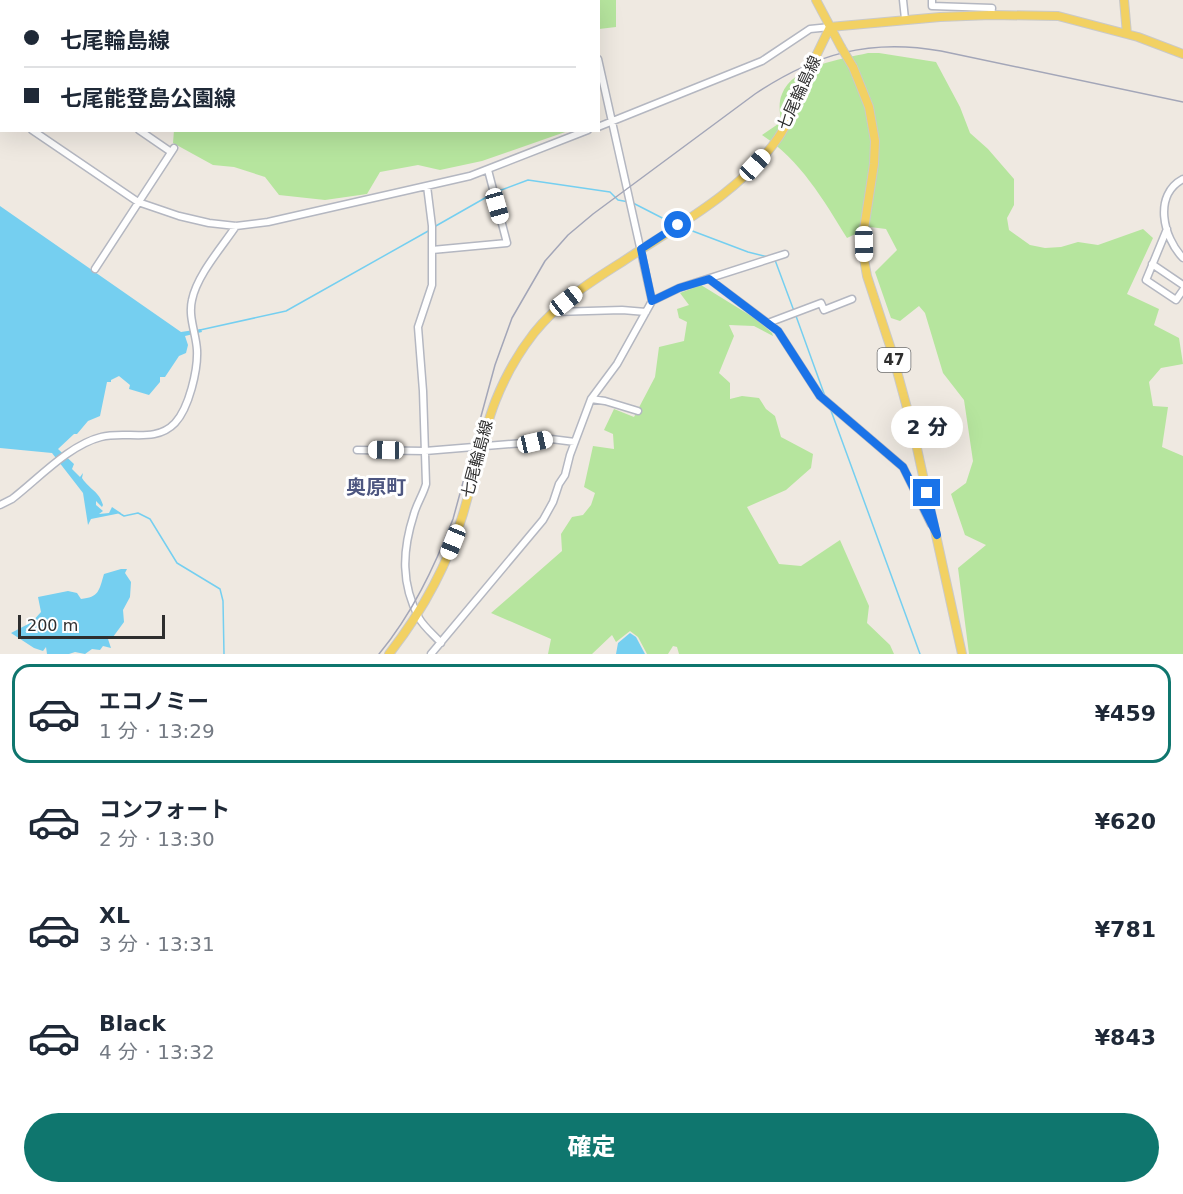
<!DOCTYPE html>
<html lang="ja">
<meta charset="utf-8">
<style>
:root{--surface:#fff;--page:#f6f6f7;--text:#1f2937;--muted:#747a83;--line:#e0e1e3;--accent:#0f766e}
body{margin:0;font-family:"DejaVu Sans","Noto Sans JP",sans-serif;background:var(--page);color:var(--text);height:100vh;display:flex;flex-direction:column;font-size:22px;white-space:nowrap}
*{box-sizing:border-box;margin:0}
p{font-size:20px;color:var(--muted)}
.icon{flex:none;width:33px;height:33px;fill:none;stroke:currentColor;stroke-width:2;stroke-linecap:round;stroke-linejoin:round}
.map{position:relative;height:654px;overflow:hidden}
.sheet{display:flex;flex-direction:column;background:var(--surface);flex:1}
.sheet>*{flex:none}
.hud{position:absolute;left:0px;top:0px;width:600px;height:132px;box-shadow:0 6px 24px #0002;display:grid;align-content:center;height:132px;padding:0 24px;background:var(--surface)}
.scale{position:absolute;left:18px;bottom:15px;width:147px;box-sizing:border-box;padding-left:6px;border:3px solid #2e2e2e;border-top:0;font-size:16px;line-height:21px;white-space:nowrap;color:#2e2e2e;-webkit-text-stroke:4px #fff;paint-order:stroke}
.end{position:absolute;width:27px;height:27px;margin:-14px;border:8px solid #1a73e8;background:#fff;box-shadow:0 0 0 3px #fff}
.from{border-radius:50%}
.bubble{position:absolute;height:42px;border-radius:21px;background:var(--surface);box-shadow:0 6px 24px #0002;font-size:20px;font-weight:800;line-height:42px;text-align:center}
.car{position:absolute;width:18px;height:36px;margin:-18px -9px;border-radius:8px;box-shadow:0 0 4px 2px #0007;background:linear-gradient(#fff 24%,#345 0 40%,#fff 0 76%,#345 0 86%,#fff 0)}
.hud b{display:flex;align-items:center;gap:21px;height:57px;font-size:22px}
.hud b+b{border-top:2px solid var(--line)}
.hud i{width:15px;height:15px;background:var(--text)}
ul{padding:10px 0 0;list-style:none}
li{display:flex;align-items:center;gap:18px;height:99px;margin:0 12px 9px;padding:0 12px;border:3px solid transparent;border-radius:18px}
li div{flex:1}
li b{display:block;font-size:22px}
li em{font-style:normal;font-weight:800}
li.selected{border-color:var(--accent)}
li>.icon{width:54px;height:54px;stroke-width:1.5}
.primary-button{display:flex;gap:12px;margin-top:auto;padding:12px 24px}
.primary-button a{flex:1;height:69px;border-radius:36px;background:var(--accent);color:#fff;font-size:24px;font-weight:800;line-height:69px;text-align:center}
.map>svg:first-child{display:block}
</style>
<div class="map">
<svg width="1183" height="654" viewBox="0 0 1183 654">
<rect width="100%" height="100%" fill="#efe9e1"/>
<path fill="#b6e59e" d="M0 0H616V27L599 29 598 2H2L1 69Z
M868 53H879L936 62 960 107 970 133 988 149 1014 179V205L1007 218 1009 230 1030 245 1045 248 1061 247 1078 242 1098 245 1143 229 1153 238 1127 294 1159 309 1154 325 1179 338 1183 364 1161 368 1149 382 1153 406 1168 407 1162 447 1183 456V654H969L958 568 986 545 965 535 951 494 966 483 973 461 964 400 943 373 925 313 919 306 900 321 891 318 875 272 897 250 886 229 870 227 847 238C823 199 801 161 762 135L781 122C780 113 778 103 782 94 792 66 842 59 868 53Z
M174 130H568V131L482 161 440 170 418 165 380 172 367 194 325 200 279 195 265 177 234 167 213 165 173 143Z
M701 285 756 319 772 333 773 336 754 326 729 325 734 336 719 373 730 383V399L742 396 759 398 766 409 775 416 781 437 813 454 811 468 786 490 747 507 779 564 801 566 840 540 869 606 867 623 890 645 894 654H679L677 647 673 646 668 654H647L638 637 630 631 616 642 612 635 592 654H548L551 639 491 613 562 551 561 534 572 517 583 515 591 505 595 493 584 487 593 446 614 449 613 434 604 430 614 409 634 417 655 377 659 347 684 341 687 322 679 318 677 309 689 305 680 293Z"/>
<path fill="#75cff0" d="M0 206 181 332 201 329 202 332 185 336 188 345 186 353 179 356 165 377H160V382L149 395 129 389 130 385 119 376 111 380V382H107L100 416 88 421 77 434H74L58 449 74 464 72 469 80 477 83 473 82 478C90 490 99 491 103 505L102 507 96 501V505L103 511 99 514 109 513 112 507 121 513 91 519 88 525 83 493 52 453 0 448Z
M121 569H127L125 573 131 582 130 597 123 610 124 622 113 637 108 639 111 648 103 646 100 650 92 649 85 654 75 652 69 654H47L46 647 43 651 34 648 11 633 32 622 41 612 38 597 68 591 77 593 81 599C99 597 99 591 104 574Z
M630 633 636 637 645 654H616L618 643Z"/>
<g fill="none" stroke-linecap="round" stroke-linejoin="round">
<path stroke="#75cff0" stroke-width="1.5" d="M496 192 528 180 610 192 618 200 629 202
M633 203 674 224
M434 227 492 194
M682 227 748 252 768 257
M775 260 794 311
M796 316 826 399
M200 330 286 311 430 230
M830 408 920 654
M119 513 124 516 138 513 150 519 177 563 220 589 223 601 224 654"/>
<g stroke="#b4b7c1" stroke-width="9">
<path id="minor" d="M587 0V2
M903 0 905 19
M932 0V6L992 8 991 15
M598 59 652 301
M0 115 2 116
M598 127 762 61 810 29 830 27
M32 130 138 202 179 216 209 223 236 226 268 222 470 176 588 130
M139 130 171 152
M1183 179C1153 195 1163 237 1183 258
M427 186 432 226V285L418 327 423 391 426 484C423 495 417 503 414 514 402 551 401 584 419 618 424 627 434 635 441 643
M1167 229 1146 280 1176 300 1183 290
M432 250 507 243 488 170
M1152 264 1183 285
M95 269 174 148
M709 279 778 331 820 396 903 467 931 524
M554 312 622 310 646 312
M768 323 821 303 824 310 852 299
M591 399 605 401 638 411
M357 450 425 451 535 442 551 439 575 442
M0 505 12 499C38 479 69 445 101 437 126 430 155 444 175 423 189 408 198 370 197 350 196 333 188 317 192 300 197 275 222 247 236 226
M431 654 543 520 553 502 559 484 565 475 570 455 591 399 617 364 652 301 679 288 785 254"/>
</g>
<g stroke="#c9c9c9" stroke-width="10">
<path id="major" d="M816 0 841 47
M1124 0 1127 34
M830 27 940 17 991 15 1058 16 1138 37 1183 54
M817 54 830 27
M853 67 869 107 875 141 874 164 864 229V259L867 276 891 349 913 430 962 654
M389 654C421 613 448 564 463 514 483 445 488 392 534 333 558 303 590 282 622 262 676 226 740 193 778 138 790 120 798 101 806 81"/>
</g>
<use href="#minor" stroke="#fff" stroke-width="6"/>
<use href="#major" stroke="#f2d163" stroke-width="8"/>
<path stroke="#a3a6b8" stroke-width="1.5" d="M379 654C412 614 434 568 453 519L495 365 512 318 545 261 568 235 593 214 755 94C815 54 869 38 941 51L1183 102"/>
<g stroke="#c9c9c9" stroke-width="10" stroke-linecap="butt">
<path id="major-bridge" d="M841 47 853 67
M806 81 817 54"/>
</g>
<use href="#major-bridge" stroke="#f2d163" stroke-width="8"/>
</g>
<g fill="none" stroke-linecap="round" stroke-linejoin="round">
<path stroke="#1a73e8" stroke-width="8" d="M678 225 641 249 652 301 679 288 709 279 778 331 820 396 903 467 937 535 927 493"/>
</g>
<g text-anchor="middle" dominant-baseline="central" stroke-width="6" stroke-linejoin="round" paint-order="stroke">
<rect fill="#fff" stroke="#6d6d6d" stroke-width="1.5" x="877.5" y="348" width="33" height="24" rx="4.5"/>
<g font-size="15" font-weight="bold" fill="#2e2e2e">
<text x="894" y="360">47</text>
</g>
<g font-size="16" fill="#2e2e2e" stroke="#fff">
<text transform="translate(799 93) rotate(-65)">七尾輪島線</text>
<text transform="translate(477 459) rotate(-75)">七尾輪島線</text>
</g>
<g font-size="20" font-weight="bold" fill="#4d5680" stroke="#fff">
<text x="376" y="487">奥原町</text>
</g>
</g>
</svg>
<div class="scale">200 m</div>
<i class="end from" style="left:678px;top:225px"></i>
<i class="end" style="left:927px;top:493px"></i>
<div class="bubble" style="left:891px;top:406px;width:72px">2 分</div>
<i class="car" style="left:755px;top:165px;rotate:43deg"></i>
<i class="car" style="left:497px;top:206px;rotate:164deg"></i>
<i class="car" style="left:864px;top:244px;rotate:179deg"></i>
<i class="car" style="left:566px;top:301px;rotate:52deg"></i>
<i class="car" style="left:535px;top:442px;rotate:77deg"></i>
<i class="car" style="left:386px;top:450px;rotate:271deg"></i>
<i class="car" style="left:453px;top:542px;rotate:202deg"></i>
<div class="hud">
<b><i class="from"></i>七尾輪島線</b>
<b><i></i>七尾能登島公園線</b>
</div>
</div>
<section class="sheet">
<ul>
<li class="selected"><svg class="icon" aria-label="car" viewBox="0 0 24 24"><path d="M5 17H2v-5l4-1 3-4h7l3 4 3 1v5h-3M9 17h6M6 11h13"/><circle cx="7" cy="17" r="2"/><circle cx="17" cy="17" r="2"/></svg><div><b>エコノミー</b><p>1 分 · 13:29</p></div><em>¥459</em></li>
<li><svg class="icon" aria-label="car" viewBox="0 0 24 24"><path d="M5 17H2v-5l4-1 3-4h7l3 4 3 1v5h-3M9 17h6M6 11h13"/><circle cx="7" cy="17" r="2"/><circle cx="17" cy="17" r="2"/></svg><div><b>コンフォート</b><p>2 分 · 13:30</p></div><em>¥620</em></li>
<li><svg class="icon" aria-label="car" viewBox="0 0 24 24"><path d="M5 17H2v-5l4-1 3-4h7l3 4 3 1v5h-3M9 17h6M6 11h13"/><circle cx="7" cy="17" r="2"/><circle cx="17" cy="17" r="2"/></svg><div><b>XL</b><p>3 分 · 13:31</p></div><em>¥781</em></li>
<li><svg class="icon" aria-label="car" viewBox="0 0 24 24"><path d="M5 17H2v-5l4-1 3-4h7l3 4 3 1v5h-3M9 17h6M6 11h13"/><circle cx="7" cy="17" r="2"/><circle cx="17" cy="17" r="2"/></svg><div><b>Black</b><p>4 分 · 13:32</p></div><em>¥843</em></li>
</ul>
<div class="primary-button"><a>確定</a></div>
</section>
